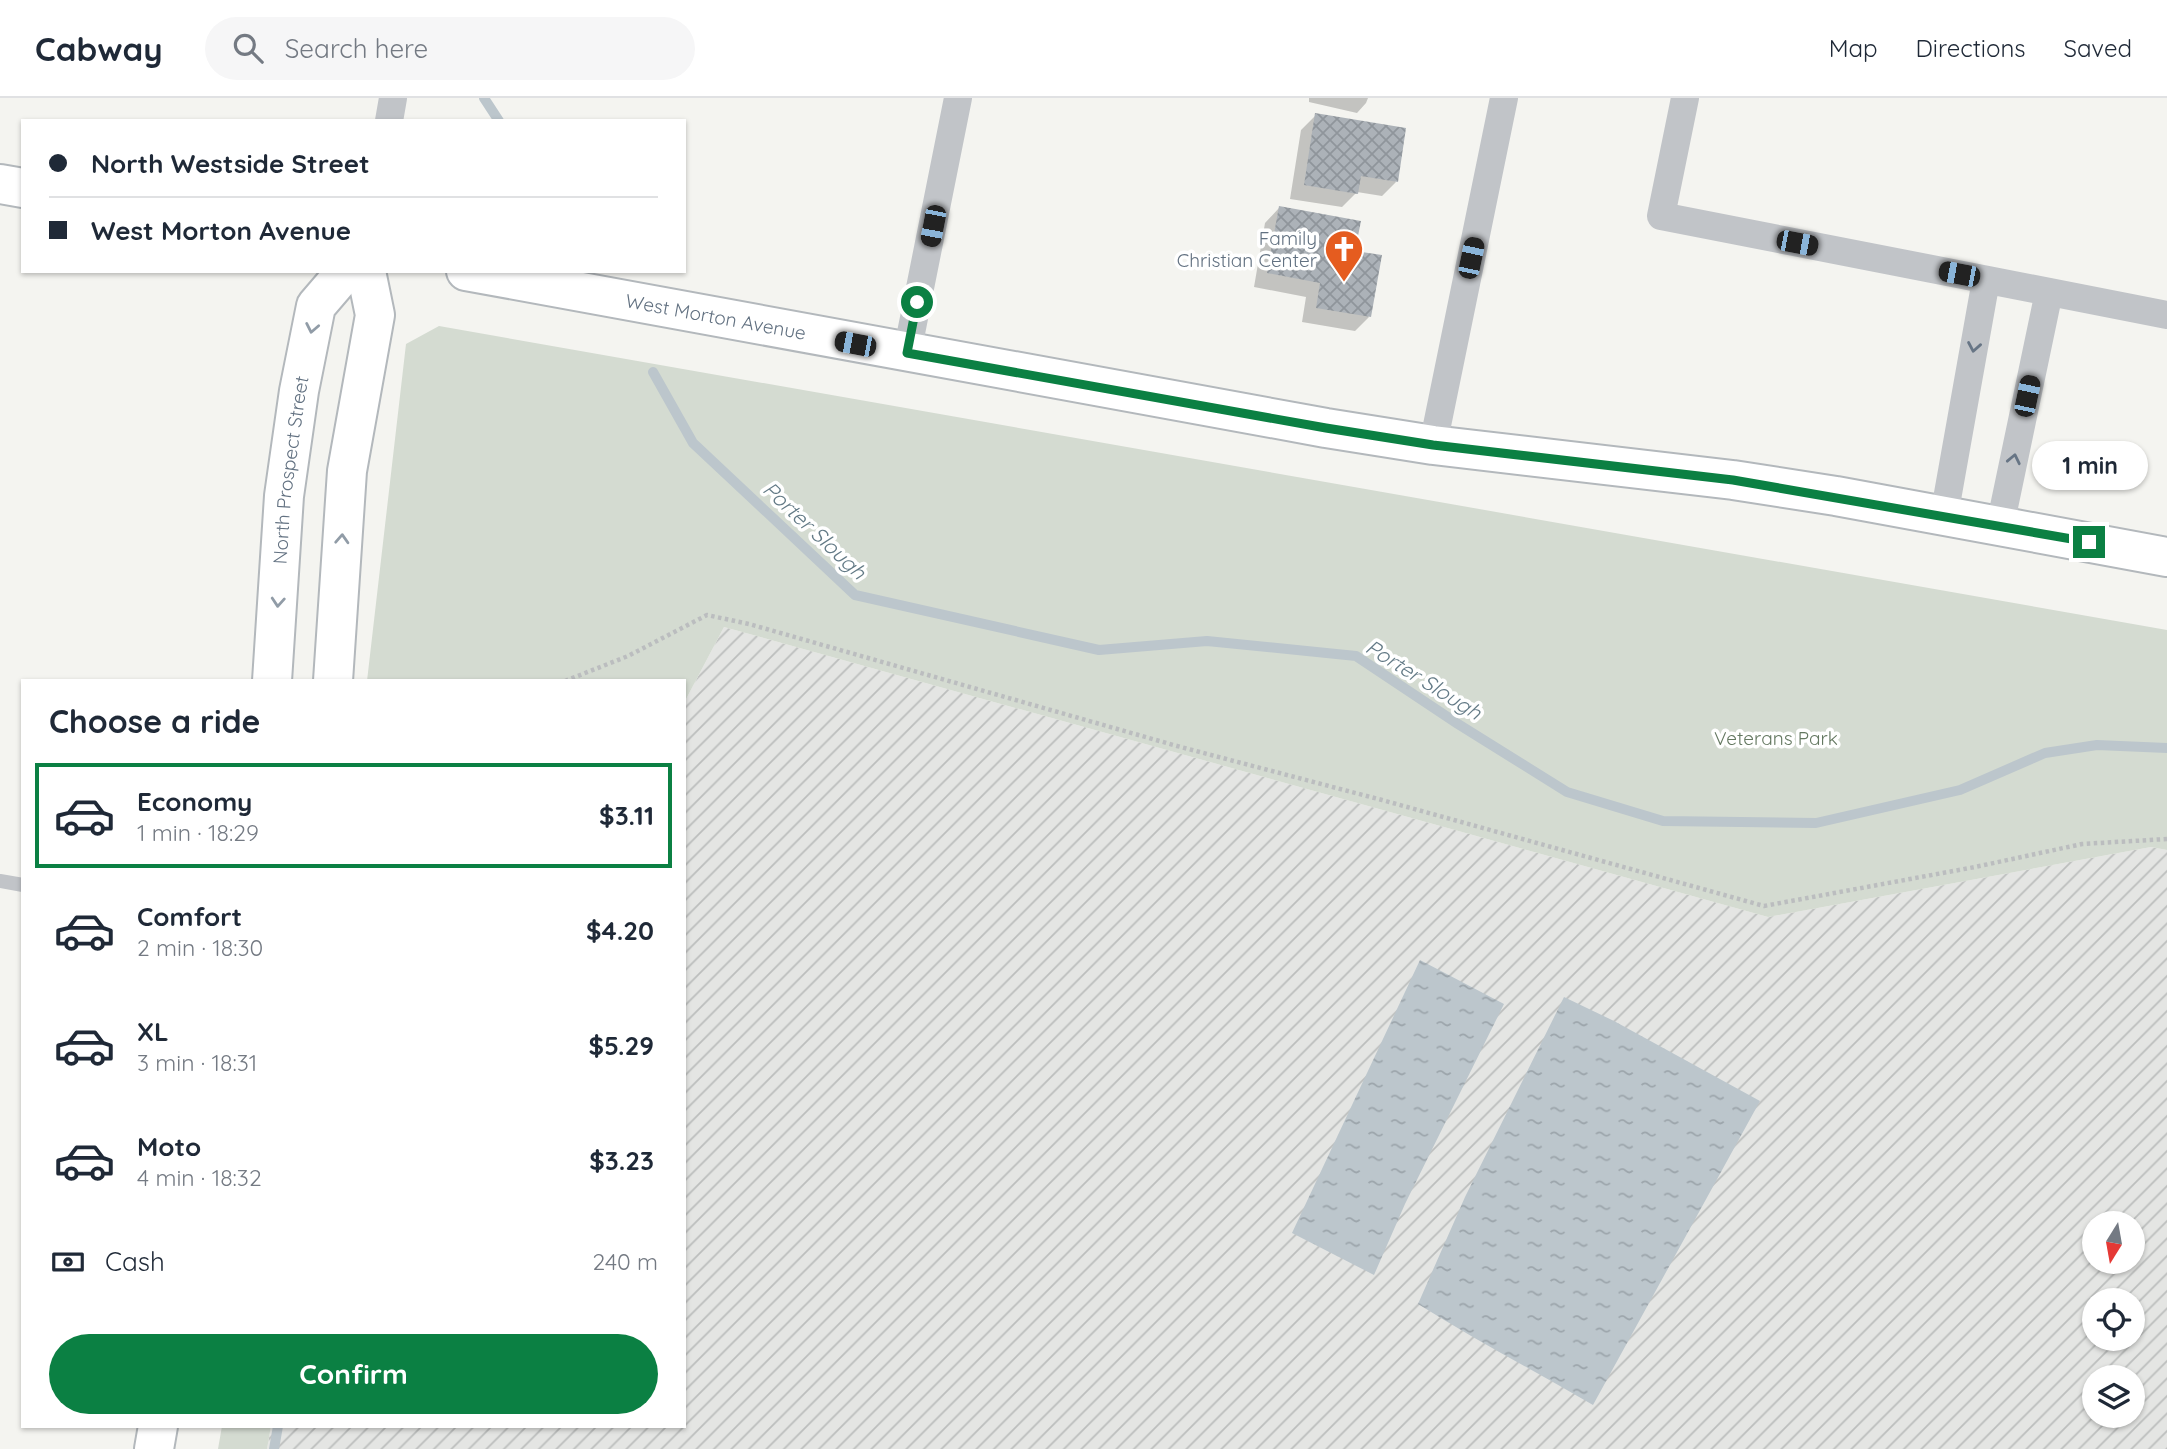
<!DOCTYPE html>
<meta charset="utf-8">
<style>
:root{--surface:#fff;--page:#f6f6f7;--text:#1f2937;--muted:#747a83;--line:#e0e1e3;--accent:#0b8043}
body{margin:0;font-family:Quicksand,sans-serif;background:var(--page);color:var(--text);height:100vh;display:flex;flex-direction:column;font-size:26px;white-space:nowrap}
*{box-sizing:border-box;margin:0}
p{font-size:23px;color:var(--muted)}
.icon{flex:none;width:38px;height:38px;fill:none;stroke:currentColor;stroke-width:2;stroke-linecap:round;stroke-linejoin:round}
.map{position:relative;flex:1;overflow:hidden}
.details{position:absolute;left:21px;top:581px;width:665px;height:749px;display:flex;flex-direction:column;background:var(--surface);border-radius:0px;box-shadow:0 2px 5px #0004}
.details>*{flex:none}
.top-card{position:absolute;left:21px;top:21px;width:665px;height:154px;border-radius:0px;box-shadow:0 2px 5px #0004;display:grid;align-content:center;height:154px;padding:0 28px;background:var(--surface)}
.needle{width:46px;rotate:191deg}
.tools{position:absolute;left:2082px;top:1113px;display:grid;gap:14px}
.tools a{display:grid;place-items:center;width:63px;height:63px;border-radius:50%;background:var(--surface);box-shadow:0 2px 5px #0004;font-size:35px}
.end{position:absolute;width:32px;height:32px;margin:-16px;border:9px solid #0b8043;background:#fff;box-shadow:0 0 0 4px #fff}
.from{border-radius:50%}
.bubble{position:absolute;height:49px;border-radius:24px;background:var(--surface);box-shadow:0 2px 5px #0004;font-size:23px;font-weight:700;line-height:49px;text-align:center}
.car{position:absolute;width:21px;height:42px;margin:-21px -10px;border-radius:9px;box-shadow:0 0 5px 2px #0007;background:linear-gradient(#222 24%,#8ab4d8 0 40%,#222 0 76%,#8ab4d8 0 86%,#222 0)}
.top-card b{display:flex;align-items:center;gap:24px;height:66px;font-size:26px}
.top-card b+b{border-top:2px solid var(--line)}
.top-card i{width:18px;height:18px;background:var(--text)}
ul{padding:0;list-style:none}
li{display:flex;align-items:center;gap:21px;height:105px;margin:0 14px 10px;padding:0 14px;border:4px solid transparent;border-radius:0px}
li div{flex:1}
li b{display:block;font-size:26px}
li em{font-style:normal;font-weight:700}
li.current{border-color:var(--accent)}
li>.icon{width:63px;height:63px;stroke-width:1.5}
h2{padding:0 28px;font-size:32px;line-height:84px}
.pay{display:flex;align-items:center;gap:18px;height:77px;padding:0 28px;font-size:26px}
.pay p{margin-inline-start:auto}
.primary-button{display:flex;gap:14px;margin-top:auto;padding:14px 28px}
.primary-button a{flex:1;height:80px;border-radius:42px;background:var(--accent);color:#fff;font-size:28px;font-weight:700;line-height:80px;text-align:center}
header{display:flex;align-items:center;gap:42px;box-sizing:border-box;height:98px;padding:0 35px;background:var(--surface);border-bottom:2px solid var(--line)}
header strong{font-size:33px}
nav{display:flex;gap:38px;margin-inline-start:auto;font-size:24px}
.search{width:490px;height:63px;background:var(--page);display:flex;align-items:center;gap:18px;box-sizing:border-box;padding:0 24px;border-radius:38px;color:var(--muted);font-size:26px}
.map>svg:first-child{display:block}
</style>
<header>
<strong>Cabway</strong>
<div class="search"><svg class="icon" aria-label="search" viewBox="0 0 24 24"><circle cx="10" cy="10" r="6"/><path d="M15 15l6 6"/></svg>Search here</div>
<nav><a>Map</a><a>Directions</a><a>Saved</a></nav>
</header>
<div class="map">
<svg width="2167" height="1351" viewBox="0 0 2167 1351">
<defs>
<pattern id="industrial-furrows" width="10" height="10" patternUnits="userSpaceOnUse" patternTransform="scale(1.75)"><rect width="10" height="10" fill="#e4e5e3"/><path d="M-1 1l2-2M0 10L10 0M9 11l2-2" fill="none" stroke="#bcbebd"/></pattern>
<pattern id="water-ripples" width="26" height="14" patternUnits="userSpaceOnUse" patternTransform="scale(1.75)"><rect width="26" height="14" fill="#bcc6cc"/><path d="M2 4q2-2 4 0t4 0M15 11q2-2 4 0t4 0" fill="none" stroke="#9ca5ab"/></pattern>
<pattern id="building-cross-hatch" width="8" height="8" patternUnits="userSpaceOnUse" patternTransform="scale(1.75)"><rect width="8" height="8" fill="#acb2b8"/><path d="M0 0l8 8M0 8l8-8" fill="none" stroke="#8f959b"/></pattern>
</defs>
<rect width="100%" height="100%" fill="#f4f4f0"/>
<path fill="url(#industrial-furrows)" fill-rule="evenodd" d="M724 529 1768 819 2151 749 2167 752V1351H267L271 1328H684V605ZM2095 1125H2133V1164H2095ZM2095 1202H2133V1241H2095ZM2095 1279H2133V1318H2095Z"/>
<path fill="#d4dbd1" d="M439 228 2167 532V752L2151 749 1768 819 724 529 684 605V583H367L406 246Z
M222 1328H271L267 1351H218Z"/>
<path fill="url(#water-ripples)" d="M1420 862 1504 906 1405 1106 1374 1177 1292 1135Z
M1564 899 1614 923 1760 1003 1593 1307C1535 1273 1475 1242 1418 1206L1465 1099Z"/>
<path fill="#0003" d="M1309 0H1368L1366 5 1357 15 1309 4Z
M1316 17 1396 84 1382 98 1357 94 1342 109 1290 101 1301 32Z
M1279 110 1369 219 1355 233 1302 224 1306 199 1254 189 1265 125Z"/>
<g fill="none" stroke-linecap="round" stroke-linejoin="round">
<path stroke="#bcc6cc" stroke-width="10" d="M484 0 499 23
M653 274 693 345 855 497 1099 552 1207 543 1356 558 1458 626 1567 694 1663 723 1816 725 1960 692 2045 655 2097 647 2167 650
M274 1351 278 1328"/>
</g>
<path fill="url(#building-cross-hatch)" d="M1315 15 1406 30 1398 84 1361 78 1358 96 1304 87Z
M1279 108 1361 123 1355 153 1382 157 1371 219 1316 210 1320 185 1267 175Z"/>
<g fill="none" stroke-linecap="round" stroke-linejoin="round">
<g stroke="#b3b8bc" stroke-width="42">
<g id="secondary">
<path d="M0 86 23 90"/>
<path id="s1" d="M466 173 1326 330 1433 347 1733 382 1836 398 2167 459"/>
<path id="s2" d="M272 583 284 398 299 293 316 208 346 173"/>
<path d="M333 583 347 373 375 217 366 173"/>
<path d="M154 1351 158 1328"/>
</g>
</g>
<path stroke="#bbbdbf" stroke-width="4.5" stroke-dasharray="3.5 3.5" stroke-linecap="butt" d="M565 583 628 558 707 517 749 526 1177 648 1382 702 1764 808 1975 769 2082 746 2167 741"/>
<path stroke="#c1c4c8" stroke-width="14" d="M0 783 23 787"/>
<path stroke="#c1c4c8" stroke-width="28" d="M1685 0 1661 118 2167 217
M389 23 393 0
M907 255 958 0
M1433 347 1504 0
M1944 418 1986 182
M2000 428 2049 194"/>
<use href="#secondary" stroke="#fff" stroke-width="38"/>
</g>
<defs><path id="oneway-chevron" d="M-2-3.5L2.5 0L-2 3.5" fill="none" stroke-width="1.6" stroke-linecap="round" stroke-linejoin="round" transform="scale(1.75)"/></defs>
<g stroke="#919ca7">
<use href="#oneway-chevron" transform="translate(312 230) rotate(101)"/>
<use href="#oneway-chevron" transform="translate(342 441) rotate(-87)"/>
<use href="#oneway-chevron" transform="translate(278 504) rotate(94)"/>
</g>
<g stroke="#677585">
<use href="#oneway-chevron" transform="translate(1974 249) rotate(100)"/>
<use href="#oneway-chevron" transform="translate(2014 361) rotate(-78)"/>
</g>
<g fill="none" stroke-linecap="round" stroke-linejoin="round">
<path stroke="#0b8043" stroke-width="9" d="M917 204 907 255 1326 330 1433 347 1733 382 2089 444"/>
</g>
<defs>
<g id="church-pin" transform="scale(2.0125)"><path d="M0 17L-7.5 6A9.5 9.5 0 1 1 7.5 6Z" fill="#e55c1f" stroke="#fff"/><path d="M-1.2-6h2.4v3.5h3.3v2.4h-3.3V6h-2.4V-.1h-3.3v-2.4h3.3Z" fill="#fff"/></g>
</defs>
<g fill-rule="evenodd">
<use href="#church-pin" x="1344" y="151"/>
</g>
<g text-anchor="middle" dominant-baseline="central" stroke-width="7" stroke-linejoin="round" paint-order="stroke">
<g font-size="19" fill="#627181" stroke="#fff" text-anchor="end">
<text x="1317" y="140">Family<tspan x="1317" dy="22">Christian Center</tspan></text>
</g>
<g font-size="19" fill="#627181" stroke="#fff">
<text stroke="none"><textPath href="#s1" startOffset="254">West Morton Avenue</textPath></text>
<text stroke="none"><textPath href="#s2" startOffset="212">North Prospect Street</textPath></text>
</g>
<g font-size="19" fill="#647861" stroke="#fff">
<text x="1776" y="640">Veterans Park</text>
</g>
<g font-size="21" font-style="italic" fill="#637a86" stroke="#fff">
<text transform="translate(815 432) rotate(43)">Porter Slough</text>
<text transform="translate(1424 581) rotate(32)">Porter Slough</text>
</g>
</g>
</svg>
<div class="tools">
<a><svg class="needle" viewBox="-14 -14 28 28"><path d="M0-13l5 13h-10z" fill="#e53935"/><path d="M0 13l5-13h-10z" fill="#747a83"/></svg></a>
<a><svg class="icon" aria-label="locate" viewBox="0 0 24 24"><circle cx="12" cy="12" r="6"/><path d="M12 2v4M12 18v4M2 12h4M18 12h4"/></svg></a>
<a><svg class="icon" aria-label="layers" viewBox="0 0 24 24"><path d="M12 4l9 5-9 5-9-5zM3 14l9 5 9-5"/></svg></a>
</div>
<i class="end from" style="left:917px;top:204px"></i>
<i class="end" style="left:2089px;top:444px"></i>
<div class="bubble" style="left:2032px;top:343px;width:116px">1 min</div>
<i class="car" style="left:933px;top:128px;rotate:191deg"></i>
<i class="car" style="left:1797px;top:145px;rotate:101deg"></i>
<i class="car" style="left:1471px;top:160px;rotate:12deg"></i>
<i class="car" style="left:1959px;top:176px;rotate:281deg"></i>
<i class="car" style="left:855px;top:246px;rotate:281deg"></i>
<i class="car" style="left:2027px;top:298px;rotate:12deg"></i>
<div class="top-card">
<b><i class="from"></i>North Westside Street</b>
<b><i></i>West Morton Avenue</b>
</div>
<section class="details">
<h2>Choose a ride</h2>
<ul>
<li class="current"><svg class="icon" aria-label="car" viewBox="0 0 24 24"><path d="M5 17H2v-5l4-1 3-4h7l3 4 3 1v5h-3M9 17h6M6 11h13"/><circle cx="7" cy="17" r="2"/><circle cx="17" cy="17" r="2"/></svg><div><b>Economy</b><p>1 min · 18:29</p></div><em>$3.11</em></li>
<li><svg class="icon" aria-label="car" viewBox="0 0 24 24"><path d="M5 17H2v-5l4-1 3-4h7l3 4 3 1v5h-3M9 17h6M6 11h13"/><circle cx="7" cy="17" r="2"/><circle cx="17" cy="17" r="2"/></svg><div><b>Comfort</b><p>2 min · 18:30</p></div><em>$4.20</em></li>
<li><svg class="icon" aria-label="car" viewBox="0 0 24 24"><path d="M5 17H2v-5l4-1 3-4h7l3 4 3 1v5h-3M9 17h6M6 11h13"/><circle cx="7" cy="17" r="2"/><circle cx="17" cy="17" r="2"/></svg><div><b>XL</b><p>3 min · 18:31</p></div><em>$5.29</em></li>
<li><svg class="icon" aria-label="car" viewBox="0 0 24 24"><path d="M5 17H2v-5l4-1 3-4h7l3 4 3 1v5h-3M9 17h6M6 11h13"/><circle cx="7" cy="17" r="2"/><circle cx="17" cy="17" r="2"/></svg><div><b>Moto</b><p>4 min · 18:32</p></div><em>$3.23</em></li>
</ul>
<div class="pay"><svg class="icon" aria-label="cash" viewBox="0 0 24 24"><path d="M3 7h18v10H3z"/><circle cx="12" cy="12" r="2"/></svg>Cash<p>240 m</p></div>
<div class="primary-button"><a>Confirm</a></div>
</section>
</div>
